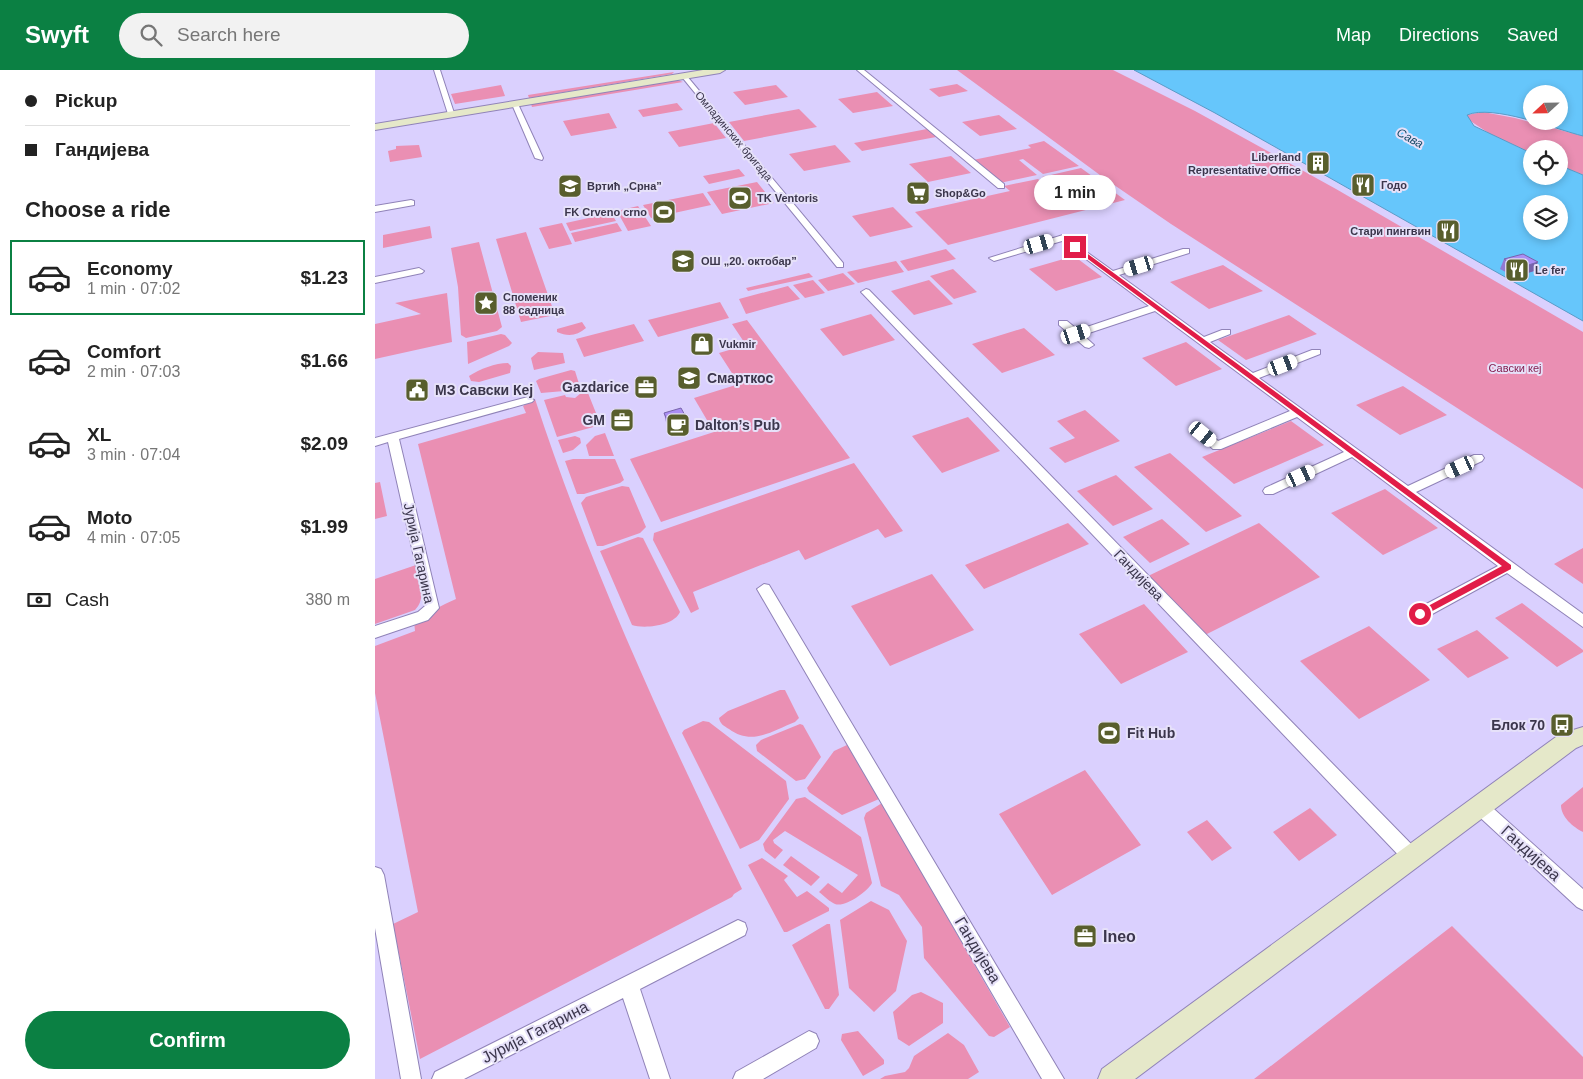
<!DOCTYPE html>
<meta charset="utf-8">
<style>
:root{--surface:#fff;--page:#f2f2f2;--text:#222;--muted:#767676;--line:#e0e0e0;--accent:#0b8043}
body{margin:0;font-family:Helvetica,sans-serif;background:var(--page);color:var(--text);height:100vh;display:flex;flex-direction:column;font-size:19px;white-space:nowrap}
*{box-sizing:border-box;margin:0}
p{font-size:16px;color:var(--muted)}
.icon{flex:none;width:28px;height:28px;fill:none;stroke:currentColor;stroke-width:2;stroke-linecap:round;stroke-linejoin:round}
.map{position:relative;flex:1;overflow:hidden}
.sheet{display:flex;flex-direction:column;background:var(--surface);width:375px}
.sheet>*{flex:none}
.hud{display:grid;align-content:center;height:110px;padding:0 25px;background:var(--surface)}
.needle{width:32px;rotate:248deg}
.fabs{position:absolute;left:1148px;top:15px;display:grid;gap:10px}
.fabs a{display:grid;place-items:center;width:45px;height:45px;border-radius:50%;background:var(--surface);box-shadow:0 2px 8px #0003;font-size:25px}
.end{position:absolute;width:22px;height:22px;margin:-11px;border:6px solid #e11d48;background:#fff;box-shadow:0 0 0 2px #fff}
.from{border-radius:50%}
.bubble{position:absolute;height:35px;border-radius:18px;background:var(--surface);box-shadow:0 2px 8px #0003;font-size:16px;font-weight:800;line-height:35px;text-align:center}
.car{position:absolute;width:15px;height:30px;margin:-15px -8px;border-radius:6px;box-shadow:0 0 4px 1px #0007;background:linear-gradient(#fff 24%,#345 0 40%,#fff 0 76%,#345 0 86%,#fff 0)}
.hud b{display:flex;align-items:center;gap:18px;height:48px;font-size:19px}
.hud b+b{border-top:1px solid var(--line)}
.hud i{width:12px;height:12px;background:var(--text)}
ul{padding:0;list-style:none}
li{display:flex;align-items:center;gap:15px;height:75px;margin:0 10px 8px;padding:0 15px;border:2px solid transparent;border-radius:0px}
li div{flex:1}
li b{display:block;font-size:19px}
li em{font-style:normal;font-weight:800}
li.active{border-color:var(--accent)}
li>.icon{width:45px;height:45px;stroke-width:1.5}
h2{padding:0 25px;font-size:22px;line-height:60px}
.pay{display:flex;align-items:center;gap:12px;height:55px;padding:0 25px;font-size:19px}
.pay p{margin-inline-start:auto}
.primary-button{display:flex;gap:10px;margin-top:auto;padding:10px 25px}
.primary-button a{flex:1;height:58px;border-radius:30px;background:var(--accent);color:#fff;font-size:20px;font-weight:800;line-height:58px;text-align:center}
header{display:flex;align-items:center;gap:30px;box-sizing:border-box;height:70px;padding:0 25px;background:var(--accent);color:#fff}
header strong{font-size:24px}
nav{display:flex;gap:28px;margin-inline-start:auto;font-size:18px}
.search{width:350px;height:45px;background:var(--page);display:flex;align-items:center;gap:12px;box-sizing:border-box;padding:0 18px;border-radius:28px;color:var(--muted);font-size:19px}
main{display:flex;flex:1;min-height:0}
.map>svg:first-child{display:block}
</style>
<header>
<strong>Swyft</strong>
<div class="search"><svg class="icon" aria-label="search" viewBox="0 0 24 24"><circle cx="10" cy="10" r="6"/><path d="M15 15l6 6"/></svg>Search here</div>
<nav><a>Map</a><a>Directions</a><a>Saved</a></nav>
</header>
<main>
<section class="sheet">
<div class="hud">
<b><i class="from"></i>Pickup</b>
<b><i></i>Гандијева</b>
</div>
<h2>Choose a ride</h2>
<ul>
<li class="active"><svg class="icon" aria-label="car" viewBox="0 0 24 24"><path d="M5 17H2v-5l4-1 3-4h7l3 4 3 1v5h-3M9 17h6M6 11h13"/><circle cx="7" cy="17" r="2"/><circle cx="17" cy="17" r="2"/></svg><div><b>Economy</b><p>1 min · 07:02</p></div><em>$1.23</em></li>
<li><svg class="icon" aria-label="car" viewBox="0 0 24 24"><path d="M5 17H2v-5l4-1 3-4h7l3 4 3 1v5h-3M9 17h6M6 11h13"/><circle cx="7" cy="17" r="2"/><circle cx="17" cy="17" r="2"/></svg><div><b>Comfort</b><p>2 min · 07:03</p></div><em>$1.66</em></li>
<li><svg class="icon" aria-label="car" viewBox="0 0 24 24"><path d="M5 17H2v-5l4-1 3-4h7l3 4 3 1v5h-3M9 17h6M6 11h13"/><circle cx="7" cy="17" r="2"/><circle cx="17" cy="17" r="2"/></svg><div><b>XL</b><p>3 min · 07:04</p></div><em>$2.09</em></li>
<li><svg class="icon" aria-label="car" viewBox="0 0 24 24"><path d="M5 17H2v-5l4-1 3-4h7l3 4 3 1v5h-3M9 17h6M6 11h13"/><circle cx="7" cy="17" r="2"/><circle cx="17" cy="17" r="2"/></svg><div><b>Moto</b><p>4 min · 07:05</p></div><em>$1.99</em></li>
</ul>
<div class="pay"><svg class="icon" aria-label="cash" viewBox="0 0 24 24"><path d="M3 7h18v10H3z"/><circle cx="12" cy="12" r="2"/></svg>Cash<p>380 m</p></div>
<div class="primary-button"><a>Confirm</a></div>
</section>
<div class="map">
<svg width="1208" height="1009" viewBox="0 0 1208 1009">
<rect width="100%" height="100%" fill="#dad0fe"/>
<path fill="#ea8fb3" d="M582 0H738L820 41 961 119 1208 262V419L796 154 729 108Z
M299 2 297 4 154 28 153 25Z
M302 10 308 12 157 37 156 34Z
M582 14 593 21 564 27 554 19Z
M126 15 130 26 80 34 76 24Z
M401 15 413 27 370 35 358 22Z
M502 22 518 36 478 43 463 29Z
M302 33 308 40 268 47 263 40Z
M424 39 442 57 369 71 354 52Z
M1108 42 1140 48 1208 66V105L1184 95V79H1156V83L1115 64 1094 50 1092 45Z
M234 43 242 58 196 66 188 51Z
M624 45 642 59 605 66 587 52Z
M339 53 351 68 304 77 293 62Z
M552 59 561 67 487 81 479 73Z
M669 71 704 96 668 104 648 89 644 90 662 105 625 113 598 90 656 78 653 75Z
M44 75 47 87 15 92 13 81 21 79V76Z
M460 75 476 92 429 101 414 84Z
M576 86 596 103 553 112 534 94Z
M706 98 750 130 573 175 540 142 635 121 629 116 663 109 683 125 687 124 667 107Z
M364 99 370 106 334 114 328 106Z
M382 112 399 133 347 144 332 122Z
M328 123 336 135 276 148 268 135Z
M263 136 276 156 253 161 242 141Z
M518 137 538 157 495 167 477 146Z
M236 143 241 151 195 161 191 153Z
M187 153 197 174 174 179 164 158Z
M242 153 247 161 200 172 196 163Z
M55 156 57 168 8 178V165Z
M151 162 180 245 146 252 121 169Z
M104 172 127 257 122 261 91 268 86 265 83 217 76 178Z
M571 179 581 189 533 201 525 191Z
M699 186 727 207 681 221 654 199Z
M521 191 529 202 483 213 472 202Z
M848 195 888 221 834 239 795 212Z
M578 199 602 222 579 229 555 206Z
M434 203 438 207 373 221 371 218Z
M468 203 480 214 453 221 443 210Z
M438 210 450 223 430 228 418 215Z
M554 210 578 234 539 245 516 221Z
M413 216 425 229 371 244 364 229Z
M72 223 77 272 0 289V254L46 244 20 233Z
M345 232 354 248 283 267 273 250Z
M496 244 520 270 468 286 445 259Z
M914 245 942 264 871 290 843 270Z
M372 250 475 388 286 452 255 389 339 362 319 328 364 314 344 283 371 275 357 254Z
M207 252 211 258C202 266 193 267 182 262V259Z
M259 254 269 271 209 287 201 269Z
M649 258 680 285 627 303 597 274Z
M126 264 130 265 137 273 134 276 93 294 92 272Z
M811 272 847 299 801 316 767 288Z
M163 282 188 283 190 293 159 300 156 288Z
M133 293 136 296 135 303 104 312 96 311 94 306C105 299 120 293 133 293Z
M196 300 200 301 205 317 201 320 166 323 161 311 164 309Z
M1028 316 1072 345 1025 365 981 335Z
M206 323H213L225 353 222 356 182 367 169 330 190 325 191 327 200 328Z
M160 329C215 498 290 659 367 819L359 824 357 827 45 989 18 854 43 842 0 623V576L40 561 39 551C53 544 66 535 81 529L43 374 151 343 148 336Z
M710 340 745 371 690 393 674 378 700 368 682 351Z
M593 347 625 381 567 403 537 366Z
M916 351 949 375 859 414 827 387Z
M230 363 239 386H214L211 375 220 366Z
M200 366 205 368 206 373 198 380 188 383 183 370Z
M795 383 867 446 831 462 759 397Z
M198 389H240L249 410 245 413 209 424H202L190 391Z
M479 393 528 461 510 468 503 459 430 490 424 480 318 522 324 539 316 543 278 470 279 463Z
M741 405 778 439 738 456 702 421Z
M5 412 12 446 0 449V413Z
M247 416 254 417 271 457 265 463 228 476H222L206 433 211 427Z
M1010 419 1063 458 1008 485 956 443Z
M787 449 815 474 775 493 748 467Z
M693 453 714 474 609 519 590 495Z
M884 453 945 507 830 565 773 506Z
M263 467 268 468 305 542C299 556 269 559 257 555L225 481Z
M1208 478V514L1179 494Z
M41 495C44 511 52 528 40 540L0 554V509Z
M557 504 599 560 515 596 476 536Z
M1147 533 1208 580V582L1182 597 1120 548Z
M769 534 813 582 746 614 704 564Z
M994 556 1055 610 984 649 925 591Z
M1102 560 1134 588 1093 608 1062 579Z
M405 620H410L424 648 420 652C397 661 377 676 354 659 349 656 345 654 344 648L353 641Z
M328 651 334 652 411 711 414 729 384 770 365 779 307 663 309 660Z
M425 654 428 655 446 687 430 709 421 711 382 681 381 675 386 670Z
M472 675 504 729 467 745 434 722 432 718 459 681Z
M710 700 766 775 677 825 624 744Z
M1208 717V762C1198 757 1186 747 1186 735Z
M430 727 486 767 497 813C493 821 470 838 460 834 455 832 449 826 444 822L453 813 467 823 483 805 410 761 398 770 399 773 408 780 400 789 390 781 388 774 421 729Z
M507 733 635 957 619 967 614 966 549 888 547 857 524 825 506 816 489 748 491 743Z
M935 738 962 765 924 791 898 762Z
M832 750 857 778 837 791 812 762Z
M416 786 445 807 436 816 408 795Z
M387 788 413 806 409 810 422 827 432 821 454 838V841L412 862H409L373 795Z
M496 831 514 840 532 871 521 921 499 942 474 918 465 850Z
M452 854H455L464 925 454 939H450L417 875Z
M1077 856 1208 987V1009H879Z
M546 922 568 933V953L534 976 523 969 518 942 537 925Z
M483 961 509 990V994L488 1006 466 970 467 964Z
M573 963 589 975 604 1002 593 1009H505L510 1006 530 1002 534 998 539 986Z"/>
<path fill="#66c6fb" stroke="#599bc6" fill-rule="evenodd" d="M759 0H1208V66C1180 59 1118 34 1092 45L1099 56 1156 83V106H1184V95L1208 105V251L840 43ZM1156 24H1184V51H1156ZM1156 134H1184V161H1156Z"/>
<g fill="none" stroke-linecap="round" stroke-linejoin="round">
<g stroke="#9083b8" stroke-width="2">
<path id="street" d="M59 0H65L80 46 73 44Z
M482 0H489L629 114V118H623Z
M307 5H311L468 193V197H462L307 7Z
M136 32 143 34 168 88 167 90 160 88Z
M36 130 39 131V135L0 142V136Z
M688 165 738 201 808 179H814V183L744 205 829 267 847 260H855V264L835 272 878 303 937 280H945V284L884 308 1033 416 1099 385H1107L1109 388 1107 391 1041 422 1208 544V557L1132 503 1050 548H1040L1038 544 1040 540 1123 496 977 387 898 424H890L888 421 890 418 969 382 922 347 846 379H838L822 364 824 361H832L843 371 915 341 780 241 708 265 719 275 714 278 710 277 684 255V251H692L703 260 774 236 687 171 619 191 614 188Z
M44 198 49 201 47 203 0 213V207Z
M491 219 494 220 1043 781 1046 787 1043 793 1037 795 1031 793 488 224 486 222Z
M153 327 159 330 157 332 24 369 64 538 53 550 0 568V556L43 542 50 536 13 372 0 376V368Z
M389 514 394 515 689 1009H667L382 519Z
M1104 728 1110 731 1208 819V840L1202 837 1098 741 1096 736 1098 731Z
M0 797 6 799 9 805 46 1009H26L0 858Z
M363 850 370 853 372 859 370 865 265 919 295 1009H275L248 928 89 1009H57L60 1002Z
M434 961 441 964 444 971 441 978 388 1009H358L361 1002Z"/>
</g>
<g stroke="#9083b8" stroke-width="2">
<path id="secondary" d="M328 0H350L345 3 0 60V54Z
M1208 657V675L1201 678 760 1009H723L727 999 1185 664Z"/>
</g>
<use href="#street" fill="#fff" fill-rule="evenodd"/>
<use href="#secondary" fill="#e5e8c9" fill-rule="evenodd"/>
</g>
<path fill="#927ad2" d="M1129 189 1159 201 1140 207 1125 199Z
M289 343 314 359 297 363 291 352Z"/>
<path fill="#7763ab" d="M1163 192 1159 201 1140 207 1144 198Z
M312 349 314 359 297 363 294 354Z"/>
<path fill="#aa8ef4" stroke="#7763ab" d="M1148 184 1163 192 1144 198 1129 189Z
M306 338 312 349 294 354 289 343Z"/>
<path fill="#e11d48" d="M698 176H702L1136 495V499L1048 546H1042V542L1127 496 698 178Z"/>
<defs>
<g id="building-square" transform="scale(1.25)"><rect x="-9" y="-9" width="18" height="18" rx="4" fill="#585e2d" stroke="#e6e1f9"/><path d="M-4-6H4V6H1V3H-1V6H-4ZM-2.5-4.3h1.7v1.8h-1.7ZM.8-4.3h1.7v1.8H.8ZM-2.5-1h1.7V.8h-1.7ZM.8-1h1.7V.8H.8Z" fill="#fff"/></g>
<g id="restaurant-square" transform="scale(1.25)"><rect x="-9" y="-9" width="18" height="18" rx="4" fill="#585e2d" stroke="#e6e1f9"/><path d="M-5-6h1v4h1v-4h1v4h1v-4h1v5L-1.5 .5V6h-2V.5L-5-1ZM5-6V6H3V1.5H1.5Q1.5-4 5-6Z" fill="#fff"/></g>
<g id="school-square" transform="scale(1.25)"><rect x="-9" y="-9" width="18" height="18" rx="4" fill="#585e2d" stroke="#e6e1f9"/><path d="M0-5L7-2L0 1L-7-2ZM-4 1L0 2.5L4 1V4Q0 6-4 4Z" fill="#fff"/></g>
<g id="supermarket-square" transform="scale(1.25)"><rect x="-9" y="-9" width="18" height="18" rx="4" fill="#585e2d" stroke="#e6e1f9"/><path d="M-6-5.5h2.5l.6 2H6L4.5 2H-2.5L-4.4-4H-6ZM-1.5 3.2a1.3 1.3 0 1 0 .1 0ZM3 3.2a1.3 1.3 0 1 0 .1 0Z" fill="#fff"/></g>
<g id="stadium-square" transform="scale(1.25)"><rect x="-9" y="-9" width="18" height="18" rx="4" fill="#585e2d" stroke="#e6e1f9"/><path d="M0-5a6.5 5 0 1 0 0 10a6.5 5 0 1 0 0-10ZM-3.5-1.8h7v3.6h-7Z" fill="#fff"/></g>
<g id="sight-square" transform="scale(1.25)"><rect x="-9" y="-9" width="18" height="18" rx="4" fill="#585e2d" stroke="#e6e1f9"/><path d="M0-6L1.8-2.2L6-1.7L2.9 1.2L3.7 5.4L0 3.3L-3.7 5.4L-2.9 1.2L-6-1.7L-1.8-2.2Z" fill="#fff"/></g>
<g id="shop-square" transform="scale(1.25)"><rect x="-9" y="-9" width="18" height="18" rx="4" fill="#585e2d" stroke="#e6e1f9"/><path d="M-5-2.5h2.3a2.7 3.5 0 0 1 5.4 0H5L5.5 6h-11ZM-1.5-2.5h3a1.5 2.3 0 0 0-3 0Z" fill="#fff"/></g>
<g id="office-square" transform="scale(1.25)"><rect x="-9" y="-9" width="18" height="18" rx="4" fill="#585e2d" stroke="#e6e1f9"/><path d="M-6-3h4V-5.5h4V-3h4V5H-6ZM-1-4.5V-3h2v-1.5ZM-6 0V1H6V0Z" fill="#fff"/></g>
<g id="civic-square" transform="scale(1.25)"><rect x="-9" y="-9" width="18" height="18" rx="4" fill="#585e2d" stroke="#e6e1f9"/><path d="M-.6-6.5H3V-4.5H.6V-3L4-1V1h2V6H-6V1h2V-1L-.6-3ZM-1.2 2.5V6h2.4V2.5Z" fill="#fff"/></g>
<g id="cafe-square" transform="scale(1.25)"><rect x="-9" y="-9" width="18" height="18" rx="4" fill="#585e2d" stroke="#e6e1f9"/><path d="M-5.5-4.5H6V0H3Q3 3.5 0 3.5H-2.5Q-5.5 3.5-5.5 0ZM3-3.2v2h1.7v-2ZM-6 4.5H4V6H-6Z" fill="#fff"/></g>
<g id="bus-square" transform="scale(1.25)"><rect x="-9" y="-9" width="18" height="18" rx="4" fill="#585e2d" stroke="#e6e1f9"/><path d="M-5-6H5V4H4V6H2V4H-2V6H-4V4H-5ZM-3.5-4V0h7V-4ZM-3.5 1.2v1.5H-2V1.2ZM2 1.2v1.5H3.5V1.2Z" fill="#fff"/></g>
</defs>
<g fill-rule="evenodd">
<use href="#building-square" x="943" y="93"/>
<use href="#restaurant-square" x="988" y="115"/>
<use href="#school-square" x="195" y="116"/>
<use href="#supermarket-square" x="543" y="123"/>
<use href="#stadium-square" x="365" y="128"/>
<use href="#stadium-square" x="289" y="142"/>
<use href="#restaurant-square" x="1073" y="161"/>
<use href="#school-square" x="308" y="191"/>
<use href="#restaurant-square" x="1142" y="200"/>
<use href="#sight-square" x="111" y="233"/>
<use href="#shop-square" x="327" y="274"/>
<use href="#school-square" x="314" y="308"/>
<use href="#office-square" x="271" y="317"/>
<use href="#civic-square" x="42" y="320"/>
<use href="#office-square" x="247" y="350"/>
<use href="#cafe-square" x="303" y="355"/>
<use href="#bus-square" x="1187" y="655"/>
<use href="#stadium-square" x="734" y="663"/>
<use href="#office-square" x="710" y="866"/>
</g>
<g text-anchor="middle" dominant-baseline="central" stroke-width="4" stroke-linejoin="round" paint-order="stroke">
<g font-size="11" fill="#3b364c" stroke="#e6e1f9">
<text transform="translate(359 66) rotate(50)">Омладинских бригада</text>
</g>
<g font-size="11" font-weight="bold" fill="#3b364c" stroke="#e6e1f9" text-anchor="start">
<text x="926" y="87" text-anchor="end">Liberland<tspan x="926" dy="13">Representative Office</tspan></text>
<text x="1006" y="115">Годо</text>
<text x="212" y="116">Вртић „Срна”</text>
<text x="560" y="123">Shop&amp;Go</text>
<text x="382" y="128">TK Ventoris</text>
<text x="272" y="142" text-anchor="end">FK Crveno crno</text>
<text x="1056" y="161" text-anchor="end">Стари пингвин</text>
<text x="326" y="191">ОШ „20. октобар”</text>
<text x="1160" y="200">Le fer</text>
<text x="128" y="227">Споменик<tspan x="128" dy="13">88 садница</tspan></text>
<text x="344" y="274">Vukmir</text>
</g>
<g font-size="11" fill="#852051" stroke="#e6e1f9">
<text x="1140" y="298">Савски кеј</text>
</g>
<g font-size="12" font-style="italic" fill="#164b66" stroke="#e6e1f9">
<text transform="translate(1035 68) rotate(29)">Сава</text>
</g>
<g font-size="14" font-weight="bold" fill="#3b364c" stroke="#e6e1f9" text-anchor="start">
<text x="332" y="308">Смарткос</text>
<text x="254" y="317" text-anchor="end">Gazdarice</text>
<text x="60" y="320">МЗ Савски Кеј</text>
<text x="230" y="350" text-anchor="end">GM</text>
<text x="320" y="355">Dalton’s Pub</text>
<text x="1170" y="655" text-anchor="end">Блок 70</text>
<text x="752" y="663">Fit Hub</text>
</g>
<g font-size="14" fill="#3b364c" stroke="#e6e1f9">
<text transform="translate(44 483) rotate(78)">Јурија Гагарина</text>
<text transform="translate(764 505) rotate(46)">Гандијева</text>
</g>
<g font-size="16" fill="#3b364c" stroke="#e6e1f9">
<text transform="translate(1156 783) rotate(42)">Гандијева</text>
<text transform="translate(603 880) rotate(59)">Гандијева</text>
<text transform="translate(160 962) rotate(-27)">Јурија Гагарина</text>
</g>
<g font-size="16" font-weight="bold" fill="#3b364c" stroke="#e6e1f9" text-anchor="start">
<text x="728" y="866">Ineo</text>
</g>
</g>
</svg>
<div class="fabs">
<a><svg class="needle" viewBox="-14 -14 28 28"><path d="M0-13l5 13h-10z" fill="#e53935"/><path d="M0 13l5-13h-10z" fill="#767676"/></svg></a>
<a><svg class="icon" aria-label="locate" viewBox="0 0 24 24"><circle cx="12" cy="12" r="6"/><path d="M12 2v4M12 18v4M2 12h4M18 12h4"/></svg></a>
<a><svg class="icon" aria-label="layers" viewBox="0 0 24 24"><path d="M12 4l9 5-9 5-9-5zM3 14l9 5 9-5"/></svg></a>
</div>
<i class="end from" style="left:1045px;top:544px"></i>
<i class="end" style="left:700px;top:177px"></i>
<div class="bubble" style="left:659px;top:105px;width:82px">1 min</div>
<i class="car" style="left:664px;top:174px;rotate:74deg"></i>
<i class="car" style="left:764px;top:196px;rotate:253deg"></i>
<i class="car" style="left:701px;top:264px;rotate:72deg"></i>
<i class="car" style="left:908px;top:295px;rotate:69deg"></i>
<i class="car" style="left:828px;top:364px;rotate:129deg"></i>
<i class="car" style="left:1085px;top:397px;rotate:245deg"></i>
<i class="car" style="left:926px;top:406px;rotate:65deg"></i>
</div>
</main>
